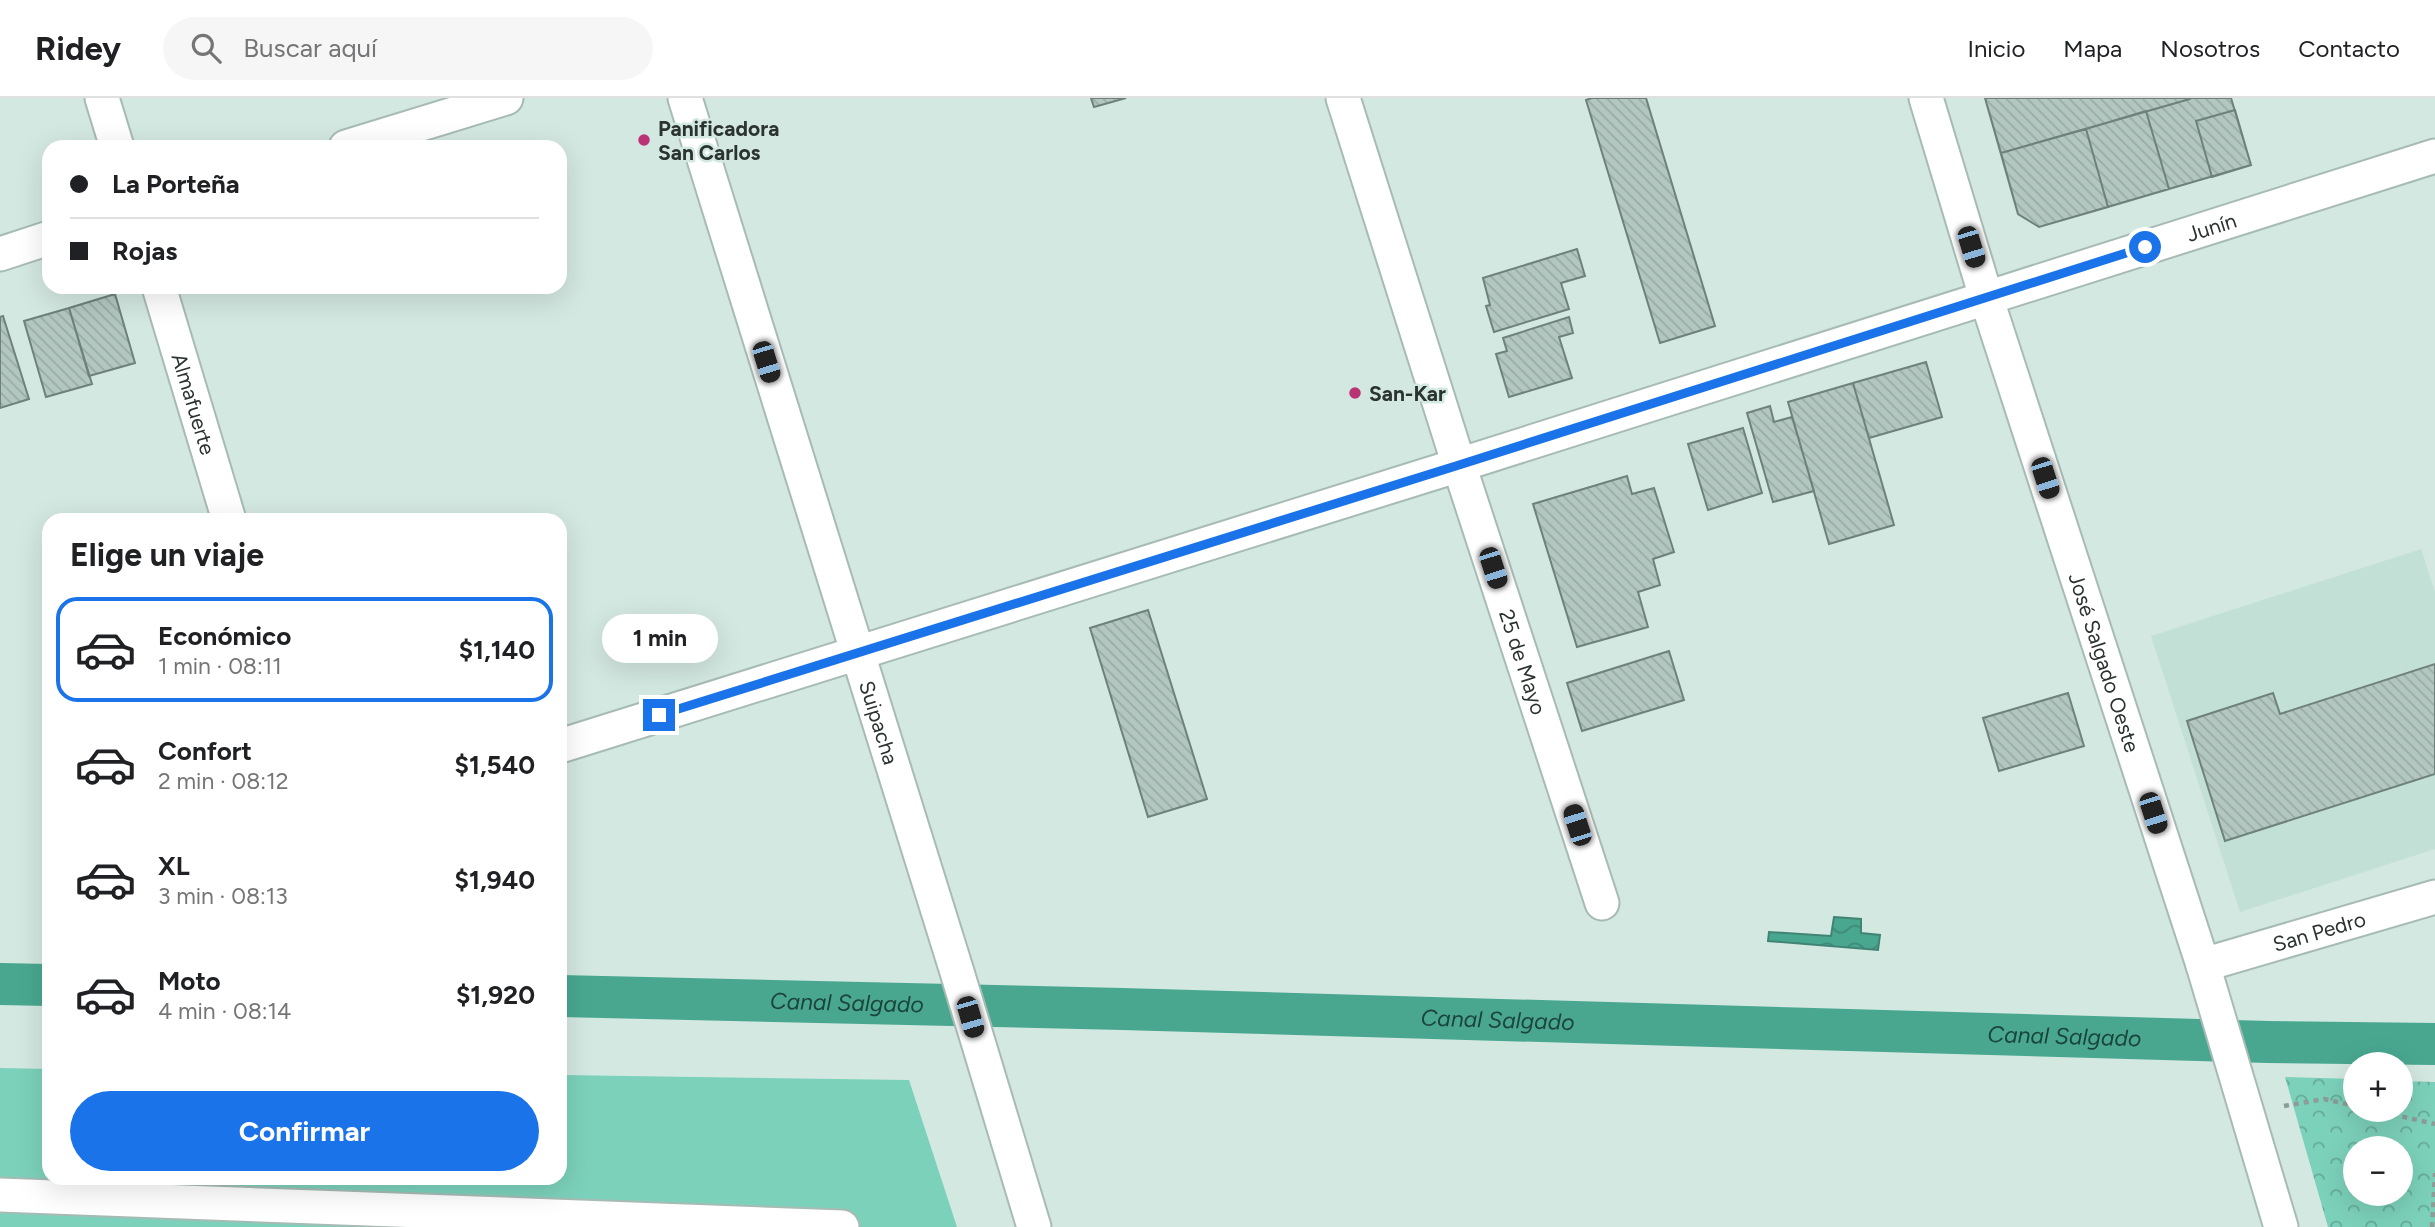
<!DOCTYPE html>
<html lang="es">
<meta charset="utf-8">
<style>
:root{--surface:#fff;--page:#f6f6f6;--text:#202124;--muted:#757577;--line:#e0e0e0;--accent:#1a73e8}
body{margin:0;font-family:Figtree,sans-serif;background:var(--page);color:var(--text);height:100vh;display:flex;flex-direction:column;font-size:26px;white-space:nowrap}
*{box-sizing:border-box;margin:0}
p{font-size:23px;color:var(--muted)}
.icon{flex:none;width:38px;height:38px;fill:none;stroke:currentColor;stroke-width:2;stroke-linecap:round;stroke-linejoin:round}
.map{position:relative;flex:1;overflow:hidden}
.panel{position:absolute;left:42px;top:415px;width:525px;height:672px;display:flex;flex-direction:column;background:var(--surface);border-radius:21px;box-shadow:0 7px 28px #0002}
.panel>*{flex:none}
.banner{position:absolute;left:42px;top:42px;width:525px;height:154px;border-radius:21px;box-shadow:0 7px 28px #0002;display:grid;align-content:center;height:154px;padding:0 28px;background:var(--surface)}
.fabs{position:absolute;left:2343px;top:954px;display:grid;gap:14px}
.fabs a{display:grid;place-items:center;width:70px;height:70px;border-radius:50%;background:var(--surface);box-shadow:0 7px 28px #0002;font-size:35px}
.end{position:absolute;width:32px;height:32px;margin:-16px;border:9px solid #1a73e8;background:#fff;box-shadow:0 0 0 4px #fff}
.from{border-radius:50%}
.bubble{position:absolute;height:49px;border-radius:24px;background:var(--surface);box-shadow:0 7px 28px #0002;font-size:23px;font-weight:700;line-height:49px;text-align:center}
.car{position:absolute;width:21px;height:42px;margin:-21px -10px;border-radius:9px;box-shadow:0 0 5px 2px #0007;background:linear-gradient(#222 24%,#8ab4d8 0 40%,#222 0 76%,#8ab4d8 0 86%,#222 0)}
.banner b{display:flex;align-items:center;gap:24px;height:66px;font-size:26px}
.banner b+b{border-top:2px solid var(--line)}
.banner i{width:18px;height:18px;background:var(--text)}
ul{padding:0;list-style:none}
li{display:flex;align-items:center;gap:21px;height:105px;margin:0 14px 10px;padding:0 14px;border:4px solid transparent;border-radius:21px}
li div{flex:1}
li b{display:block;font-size:26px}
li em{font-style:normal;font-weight:700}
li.on{border-color:var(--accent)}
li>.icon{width:63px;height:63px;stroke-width:1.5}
h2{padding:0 28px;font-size:32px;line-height:84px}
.primary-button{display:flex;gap:14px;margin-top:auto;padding:14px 28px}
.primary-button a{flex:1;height:80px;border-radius:42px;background:var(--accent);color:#fff;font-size:28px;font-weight:700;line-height:80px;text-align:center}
header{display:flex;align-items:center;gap:42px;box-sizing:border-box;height:98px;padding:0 35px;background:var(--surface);border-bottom:2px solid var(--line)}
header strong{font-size:33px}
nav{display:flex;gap:38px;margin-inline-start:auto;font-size:24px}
.search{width:490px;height:63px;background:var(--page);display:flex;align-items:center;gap:18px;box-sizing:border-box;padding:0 24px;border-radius:38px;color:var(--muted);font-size:26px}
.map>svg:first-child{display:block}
</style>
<header>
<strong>Ridey</strong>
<div class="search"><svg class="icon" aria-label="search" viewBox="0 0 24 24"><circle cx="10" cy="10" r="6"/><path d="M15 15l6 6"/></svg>Buscar aquí</div>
<nav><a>Inicio</a><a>Mapa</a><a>Nosotros</a><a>Contacto</a></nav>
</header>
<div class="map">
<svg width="2435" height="1129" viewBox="0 0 2435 1129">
<defs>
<pattern id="park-crowns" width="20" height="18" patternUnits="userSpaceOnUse" patternTransform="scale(1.75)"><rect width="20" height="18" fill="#7cd1ba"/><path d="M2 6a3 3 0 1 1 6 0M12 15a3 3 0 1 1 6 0" fill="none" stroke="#66aa98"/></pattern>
<pattern id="water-waves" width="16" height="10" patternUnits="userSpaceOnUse" patternTransform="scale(1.75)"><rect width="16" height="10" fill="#49a790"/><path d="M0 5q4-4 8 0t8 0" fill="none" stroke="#3d8976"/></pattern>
<pattern id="building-back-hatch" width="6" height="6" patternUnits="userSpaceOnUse" patternTransform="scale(1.75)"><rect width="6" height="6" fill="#b3c7c1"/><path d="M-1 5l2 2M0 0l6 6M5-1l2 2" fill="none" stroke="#9aaba6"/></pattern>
</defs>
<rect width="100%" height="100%" fill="#d3e8e1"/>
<path fill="#c2e0d6" d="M2421 451 2435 494V751L2240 814 2151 538Z"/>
<path fill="url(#park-crowns)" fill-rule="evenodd" d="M2285 979 2355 981 2356 1012H2401V983L2435 984V1129H2328ZM2356 1050H2401V1096H2356Z"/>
<path fill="#7cd1ba" d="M0 970 49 971V1080H560V977L909 982 957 1129H0Z"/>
<path fill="url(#water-waves)" stroke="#408474" stroke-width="2" d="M1834 819 1861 821V835L1880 837 1878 852 1768 843 1769 834 1831 838Z"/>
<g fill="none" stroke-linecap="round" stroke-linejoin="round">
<g stroke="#49a790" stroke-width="42">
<path d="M0 886 49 887"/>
<path id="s1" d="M560 898 1122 911 2268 944 2435 946"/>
</g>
</g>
<path fill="url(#building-back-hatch)" stroke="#6e817b" stroke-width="2" d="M1091 0H1126L1094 9Z
M1592 0H1646L1715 228 1660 245 1586 2Z
M1985 0H2231L2251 67 2039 129 2018 116Z
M1985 0H2190V1L2001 55Z
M2235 12 2251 67 2212 79 2196 23Z
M2146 13 2169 91 2108 109 2086 31Z
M2086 31 2108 109 2039 129 2018 116 2001 55Z
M1577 151 1585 178 1561 185 1569 211 1494 234 1486 208 1490 207 1483 180Z
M115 196 135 265 89 278 69 210Z
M69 210 92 286 46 299 24 223Z
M3 218 29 301 0 310V219Z
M1569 219 1573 235 1559 239 1572 280 1509 299 1496 256 1507 253 1503 240Z
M1926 264 1942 319 1869 340 1853 285Z
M1853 285 1894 427 1829 446 1788 304Z
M1770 308 1774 324 1792 319 1814 393 1773 404 1747 315Z
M1743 330 1762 395 1708 412 1688 346Z
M1627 378 1632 396 1654 390 1674 454 1653 461 1660 487 1638 494 1648 529 1577 549 1533 406Z
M1148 512 1207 701 1148 719 1090 530Z
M1669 553 1684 602 1582 633 1567 585Z
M2435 566V676L2225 743 2187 623 2273 595 2280 616Z
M2068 595 2084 648 1999 673 1983 620Z"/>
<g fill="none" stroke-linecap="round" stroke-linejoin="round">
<g stroke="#a7bbb5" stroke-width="37">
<g id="street">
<path d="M102 0 117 49"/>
<path id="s2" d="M685 0 957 874 1034 1129"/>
<path id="s3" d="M1343 0 1459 367 1602 805"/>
<path id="s4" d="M1926 0 1986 199 2203 867 2281 1129"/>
<path d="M346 49 506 0"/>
<path d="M0 156 49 140"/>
<path id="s5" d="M159 189 229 422"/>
<path id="s6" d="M560 648 1459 367 2435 58"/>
<path id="s7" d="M2203 867 2435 799"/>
<path d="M0 1097 842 1129"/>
</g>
</g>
<path stroke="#8d9c97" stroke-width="4.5" stroke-dasharray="5 5" stroke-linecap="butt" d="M2284 1008 2324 1001 2356 1008
M2373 1012 2435 1026
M2432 1129 2435 1075"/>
<use href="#street" stroke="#fff" stroke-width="33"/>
</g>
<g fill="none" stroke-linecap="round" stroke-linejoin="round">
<path stroke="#1a73e8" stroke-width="9" d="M659 617 1459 367 2145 149"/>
</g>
<g fill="#b93375" stroke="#d3e8e1" stroke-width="2.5">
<circle cx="644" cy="42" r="7"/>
<circle cx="1355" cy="295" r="7"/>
</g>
<g text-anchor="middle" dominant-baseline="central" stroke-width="5" stroke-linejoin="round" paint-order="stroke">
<g font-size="21" font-weight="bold" fill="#2b3331" stroke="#d3e8e1" text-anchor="start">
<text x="658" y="30">Panificadora<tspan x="658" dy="24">San Carlos</tspan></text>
<text x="1369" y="295">San-Kar</text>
</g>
<g font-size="21" fill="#2b3331" stroke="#d3e8e1">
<text stroke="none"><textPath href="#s6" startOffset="1731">Junín</textPath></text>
<text stroke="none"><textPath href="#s5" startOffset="122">Almafuerte</textPath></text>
<text stroke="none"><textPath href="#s3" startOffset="592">25 de Mayo</textPath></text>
<text stroke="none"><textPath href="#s4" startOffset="592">José Salgado Oeste</textPath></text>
<text stroke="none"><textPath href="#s2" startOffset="654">Suipacha</textPath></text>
<text stroke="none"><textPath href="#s7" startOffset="121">San Pedro</textPath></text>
</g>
<g font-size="23" font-style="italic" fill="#1b453b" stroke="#d3e8e1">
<text stroke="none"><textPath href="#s1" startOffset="287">Canal Salgado</textPath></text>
<text stroke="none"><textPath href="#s1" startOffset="938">Canal Salgado</textPath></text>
<text stroke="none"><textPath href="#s1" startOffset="1505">Canal Salgado</textPath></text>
</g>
</g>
</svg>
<div class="fabs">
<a>+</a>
<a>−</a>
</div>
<i class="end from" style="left:2145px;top:149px"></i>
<i class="end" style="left:659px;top:617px"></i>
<div class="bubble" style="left:602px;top:516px;width:116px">1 min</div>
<i class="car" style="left:1971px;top:149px;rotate:163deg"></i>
<i class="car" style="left:766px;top:264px;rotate:163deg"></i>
<i class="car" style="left:2045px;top:380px;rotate:162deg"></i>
<i class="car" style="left:1493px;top:470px;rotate:162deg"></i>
<i class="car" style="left:2153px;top:715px;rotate:162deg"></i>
<i class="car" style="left:1577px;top:727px;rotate:342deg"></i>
<i class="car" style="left:970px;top:919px;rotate:164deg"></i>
<div class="banner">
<b><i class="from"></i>La Porteña</b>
<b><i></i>Rojas</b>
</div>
<section class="panel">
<h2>Elige un viaje</h2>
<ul>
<li class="on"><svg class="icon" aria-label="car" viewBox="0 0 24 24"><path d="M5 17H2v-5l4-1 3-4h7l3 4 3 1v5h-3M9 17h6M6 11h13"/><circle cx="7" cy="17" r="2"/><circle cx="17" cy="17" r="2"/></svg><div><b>Económico</b><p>1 min · 08:11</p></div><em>$1,140</em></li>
<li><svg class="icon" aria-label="car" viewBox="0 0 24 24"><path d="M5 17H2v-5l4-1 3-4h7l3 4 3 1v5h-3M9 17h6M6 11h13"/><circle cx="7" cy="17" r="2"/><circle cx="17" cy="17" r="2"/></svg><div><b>Confort</b><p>2 min · 08:12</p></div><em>$1,540</em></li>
<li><svg class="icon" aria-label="car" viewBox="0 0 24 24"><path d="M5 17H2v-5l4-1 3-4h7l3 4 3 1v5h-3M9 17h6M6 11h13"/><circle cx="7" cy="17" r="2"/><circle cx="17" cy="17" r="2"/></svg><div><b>XL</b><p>3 min · 08:13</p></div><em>$1,940</em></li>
<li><svg class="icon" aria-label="car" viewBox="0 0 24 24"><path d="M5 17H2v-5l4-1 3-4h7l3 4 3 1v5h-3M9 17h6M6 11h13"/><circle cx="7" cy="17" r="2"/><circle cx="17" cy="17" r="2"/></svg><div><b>Moto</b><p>4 min · 08:14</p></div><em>$1,920</em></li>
</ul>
<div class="primary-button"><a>Confirmar</a></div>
</section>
</div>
